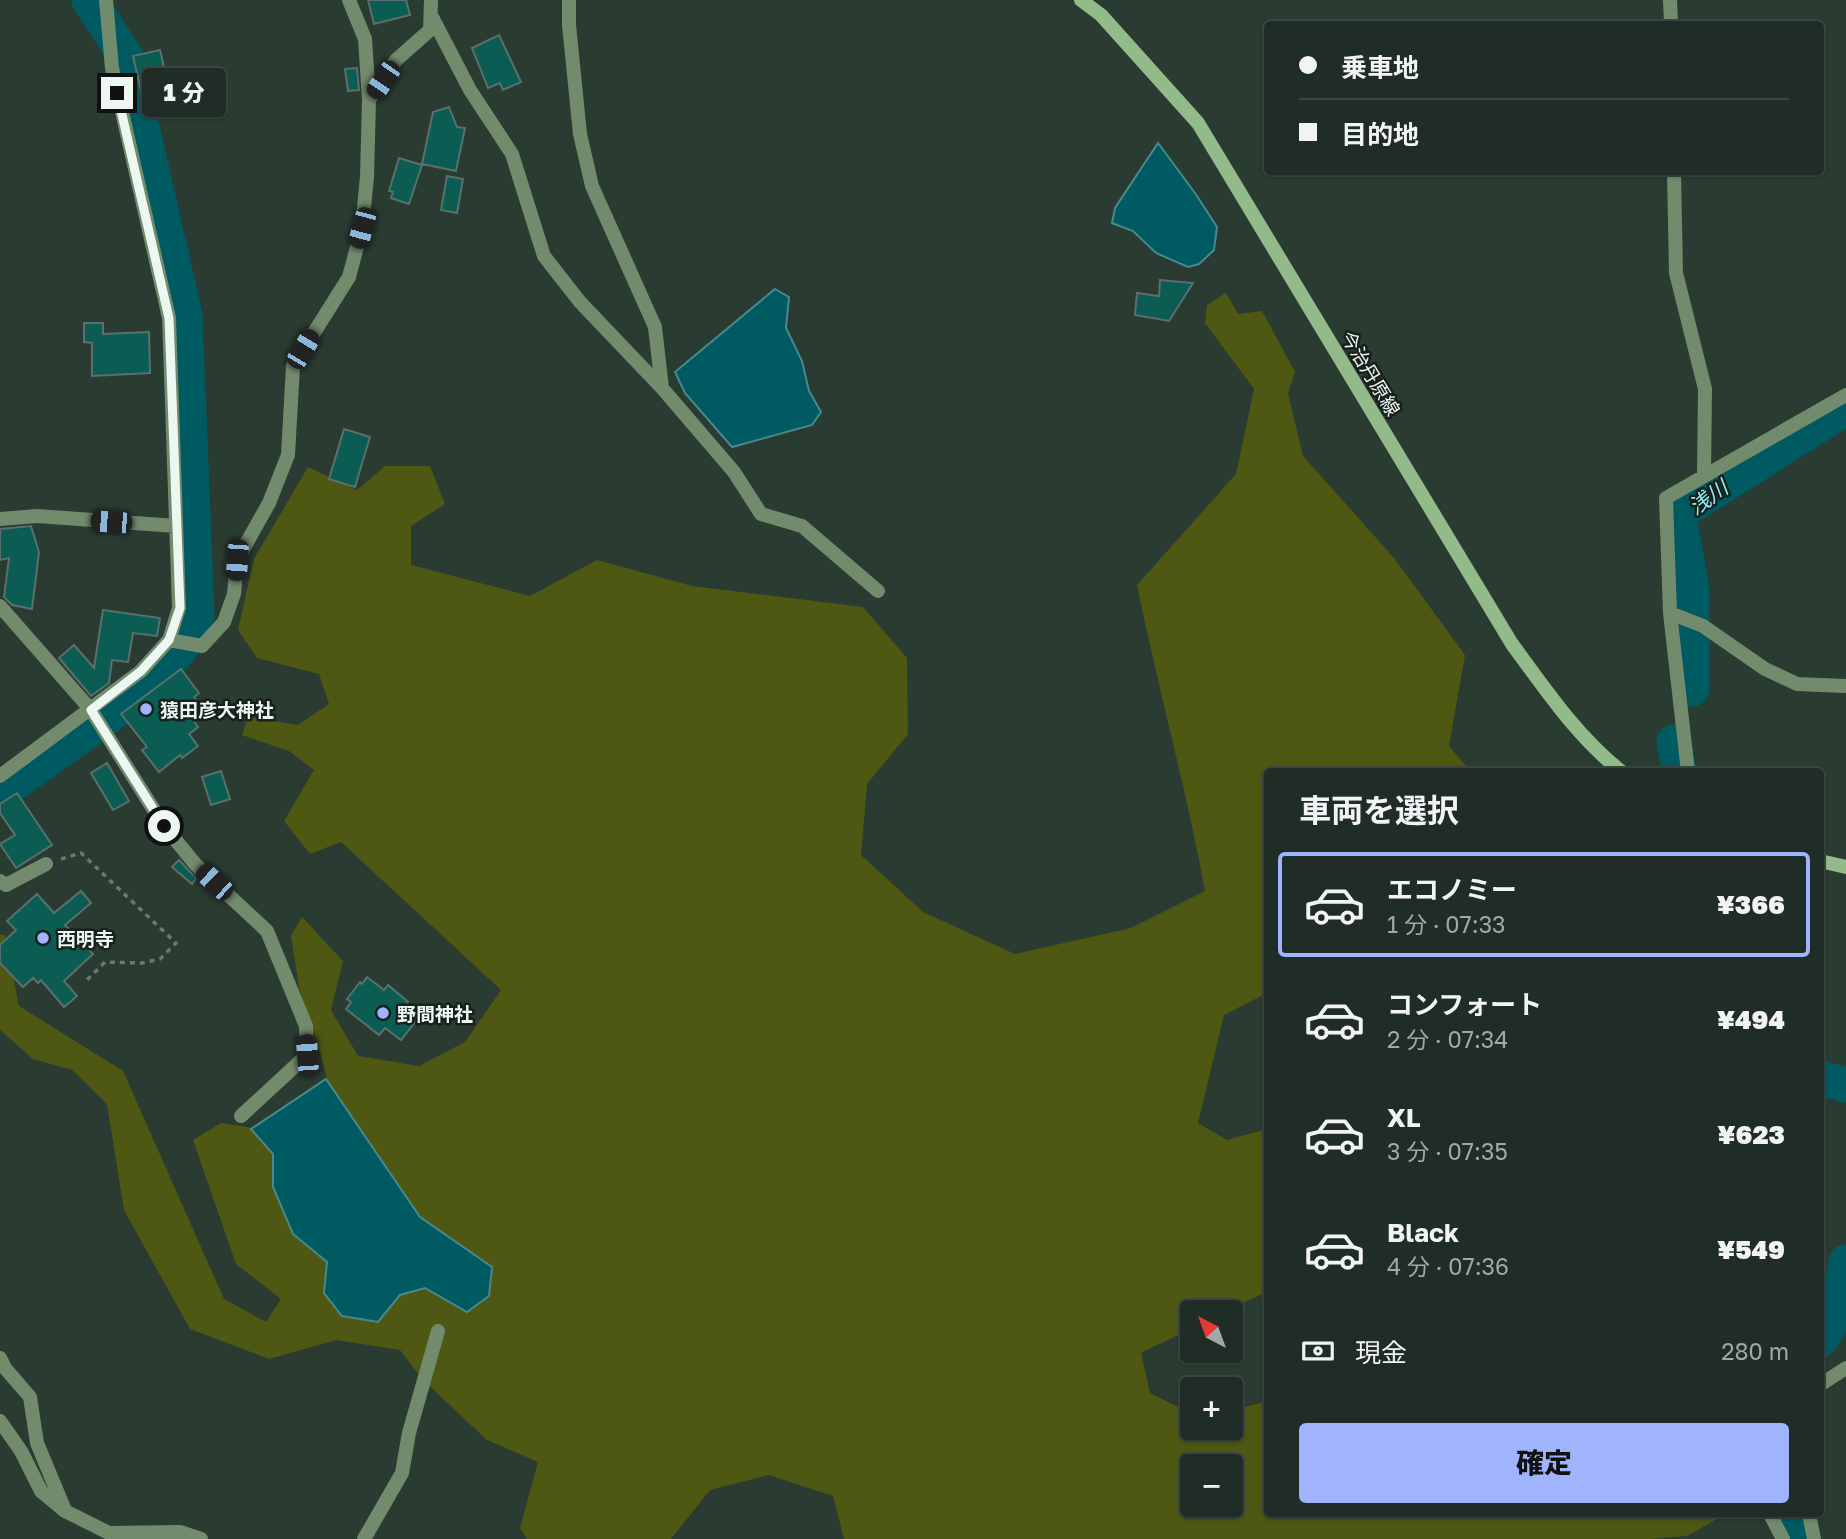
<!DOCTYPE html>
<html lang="ja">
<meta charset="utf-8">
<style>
:root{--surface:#202c26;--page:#28342e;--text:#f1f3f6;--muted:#a2a7a7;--line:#3d4843;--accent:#a0b3fd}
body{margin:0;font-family:"Golos Text","Noto Sans JP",sans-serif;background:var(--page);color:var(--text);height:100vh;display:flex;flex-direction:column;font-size:26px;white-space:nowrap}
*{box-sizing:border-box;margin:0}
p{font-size:23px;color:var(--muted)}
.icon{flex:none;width:38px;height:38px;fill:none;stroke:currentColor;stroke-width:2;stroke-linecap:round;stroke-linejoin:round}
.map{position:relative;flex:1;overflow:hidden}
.panel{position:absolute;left:1264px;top:768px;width:560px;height:749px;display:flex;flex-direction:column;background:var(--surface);border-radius:7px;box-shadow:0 2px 5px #0004,0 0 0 2px var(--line)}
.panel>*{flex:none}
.banner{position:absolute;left:1264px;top:21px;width:560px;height:154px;border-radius:7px;box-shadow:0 2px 5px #0004,0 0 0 2px var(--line);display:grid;align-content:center;height:154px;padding:0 35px;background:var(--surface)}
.needle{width:46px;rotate:319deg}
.controls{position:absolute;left:1180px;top:1300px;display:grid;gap:14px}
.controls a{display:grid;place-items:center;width:63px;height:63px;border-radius:7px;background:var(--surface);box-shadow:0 2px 5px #0004,0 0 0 2px var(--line);font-size:35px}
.end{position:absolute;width:32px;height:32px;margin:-16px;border:9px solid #edf7f1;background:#111;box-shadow:0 0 0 4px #111}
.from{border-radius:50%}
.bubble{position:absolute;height:49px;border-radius:7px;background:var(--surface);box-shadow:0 2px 5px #0004,0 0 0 2px var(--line);font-size:23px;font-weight:800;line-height:49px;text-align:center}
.car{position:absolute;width:21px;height:42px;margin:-21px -10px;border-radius:9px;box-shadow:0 0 5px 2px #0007;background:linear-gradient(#222 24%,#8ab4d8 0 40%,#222 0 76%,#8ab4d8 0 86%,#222 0)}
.banner b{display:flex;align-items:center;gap:24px;height:66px;font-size:26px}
.banner b+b{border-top:2px solid var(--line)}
.banner i{width:18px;height:18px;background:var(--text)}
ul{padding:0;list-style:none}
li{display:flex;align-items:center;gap:21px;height:105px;margin:0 14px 10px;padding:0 21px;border:4px solid transparent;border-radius:7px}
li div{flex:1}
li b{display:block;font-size:26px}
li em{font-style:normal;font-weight:800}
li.current{border-color:var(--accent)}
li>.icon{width:63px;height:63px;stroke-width:1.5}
h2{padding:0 35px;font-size:32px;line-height:84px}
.pay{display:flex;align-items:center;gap:18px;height:77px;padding:0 35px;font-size:26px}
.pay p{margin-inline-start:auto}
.button{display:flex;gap:14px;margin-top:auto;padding:14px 35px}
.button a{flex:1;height:80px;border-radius:7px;background:var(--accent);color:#111;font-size:28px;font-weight:800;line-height:80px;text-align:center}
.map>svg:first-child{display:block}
</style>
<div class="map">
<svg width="1846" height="1539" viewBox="0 0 1846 1539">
<rect width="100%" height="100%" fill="#2a3b32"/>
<path fill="#4e5812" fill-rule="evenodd" d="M1226 293 1238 314 1262 311 1295 372 1288 393 1303 456 1394 558 1465 655 1449 746 1471 772H1267V993L1224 1015 1198 1123 1227 1140 1267 1129V1292L1223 1312H1192V1328L1141 1353 1150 1393 1192 1414V1428H1230V1411L1267 1401V1514H1726L1687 1536 1650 1539H844L833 1496 769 1475 710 1490 671 1539H527L520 1528 538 1462 487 1440 423 1380 400 1350 336 1340 269 1359 190 1329 124 1210 107 1104 72 1070 33 1059 0 1030V935H5L19 1006 123 1071 224 1299 266 1322 281 1299 236 1264 193 1140 221 1123 278 1132 340 1129 320 1052 299 988 291 935 302 917 343 961 331 1010 358 1056 419 1066 465 1042 501 990 341 842 310 854 284 821 314 770 289 751 242 735 248 717 298 725 329 704 319 674 257 658 238 630 254 559 308 467 357 490 385 466H430L445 504 411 526V565L530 596 597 560 692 586 863 607 907 658 908 734 867 784 861 855 923 912 1015 954 1131 928 1205 891C1186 788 1158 688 1137 585L1236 474 1254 389 1205 323 1207 305ZM1192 1466H1230V1505H1192Z"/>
<path fill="#005a62" stroke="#47898d" stroke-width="2" d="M1158 143 1195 193 1217 227 1214 250 1199 264 1188 267 1156 253 1133 231 1112 223 1115 208Z
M775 289 789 297 786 328 802 361 809 391 821 412 812 425 732 447 685 393 675 372Z
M326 1079 420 1217 492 1267 489 1296 467 1312 425 1288 400 1295 378 1322 342 1316 324 1293 327 1262 293 1234 273 1187V1154L251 1129Z"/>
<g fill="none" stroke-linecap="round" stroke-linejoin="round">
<path stroke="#005a62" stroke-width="35" d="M1692 689V588L1680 523 1683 511 1846 408
M1674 742 1679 772
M0 794C49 755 188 675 197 614L185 315 126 57 89 0
M1820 1078 1846 1085
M1820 1340C1839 1318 1841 1289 1846 1262
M1794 1514 1803 1539"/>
</g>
<path fill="#0b5d54" stroke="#59706c" stroke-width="2" d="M368 0H406L410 15 374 24Z
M499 35 521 82 503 90 500 83 488 88 472 48Z
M160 50 171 98 144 104 133 56Z
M357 68 359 90 348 91 345 69Z
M449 107 457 127 465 128 456 171 422 164 433 112Z
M399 158 422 165 409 204 391 198 393 192 389 191Z
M447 176 463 179 457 213 441 210Z
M1160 280 1193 283 1169 321 1135 315 1137 293 1159 296Z
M84 323H103V334L149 332 150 373 92 376V343L84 342Z
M344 429 370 437 355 487 329 479Z
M31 526 39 552 32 609 12 605 4 597 9 558 0 560V529Z
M103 610 160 618 157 636 133 633 128 662 112 660 109 683 91 696 59 658 74 645 94 668Z
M181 669 199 693 194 697 205 712 194 721 198 727 189 734 198 746 182 758 180 755 159 772 142 750 147 747 121 714Z
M107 763 129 801 113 810 91 773Z
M221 771 230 799 211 805 202 777Z
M17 793 52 845 16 868 0 844 15 835 0 813V804Z
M179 860 196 878 192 884 172 867Z
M81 891 91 903 65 925 93 954 64 981 77 996 64 1007 41 980 38 983 33 978 23 987 0 963V945L16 930 7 921 37 894 54 913Z
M367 977 384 990 388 985 408 1002 405 1006 419 1017 401 1040 385 1028 379 1035 346 1009 351 1002 347 999 360 982 362 984Z"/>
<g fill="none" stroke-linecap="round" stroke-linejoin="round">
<path stroke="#6a7870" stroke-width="3.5" stroke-dasharray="5 5" stroke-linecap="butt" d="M61 859 81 853 176 943 160 959 142 963 105 962 85 982"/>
<path stroke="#728b6c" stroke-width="14" d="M349 0 365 39 369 100
M569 0V25L580 134 592 186 655 327 662 388 734 472 761 514 802 526 878 591
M1670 0 1671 24
M432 17 470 90 512 154 544 256 580 302 662 388
M1674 172 1676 273 1705 389 1704 475
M0 519 37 516 176 526
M0 606 91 710 164 826 196 865 267 931 306 1026 307 1055 241 1116
M1670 613 1703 626 1765 669 1797 684 1846 686
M169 640 202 646 224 622 234 594 237 560 269 503 288 455 293 366 349 277 362 228 367 177 369 100 396 60 430 30 431 0
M1688 772 1670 613 1666 498 1846 395
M0 776 141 671 169 640 179 608 169 318 112 68 106 0
M0 881 6 885 46 864
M0 1358 5 1368 30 1397 37 1443 64 1508
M1820 1385 1846 1368
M0 1421 21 1451 41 1491 65 1511 109 1533 180 1532 201 1539
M1770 1514 1783 1539
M1809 1514 1814 1539
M364 1539 402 1473 409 1433 438 1331"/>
<path stroke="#93bb89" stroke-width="14" d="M1081 0 1101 15 1198 123 1512 644C1545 689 1578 738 1622 772
M1820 861 1846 867"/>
</g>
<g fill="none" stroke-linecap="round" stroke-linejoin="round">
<path stroke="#edf7f1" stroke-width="9" d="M117 93 169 318 180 608 169 640 141 671 91 710 164 826"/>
</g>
<g fill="#a0b3fd" stroke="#18201c" stroke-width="2.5">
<circle cx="146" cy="709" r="7"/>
<circle cx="43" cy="938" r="7"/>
<circle cx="383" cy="1013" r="7"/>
</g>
<g text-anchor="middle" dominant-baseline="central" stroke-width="5" stroke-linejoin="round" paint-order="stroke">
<g font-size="19" fill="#edf7f1" stroke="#18201c">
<text transform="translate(1371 373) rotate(59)">今治丹原線</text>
</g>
<g font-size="19" font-weight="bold" fill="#edf7f1" stroke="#18201c" text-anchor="start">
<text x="160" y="709">猿田彦大神社</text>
<text x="57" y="938">西明寺</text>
<text x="397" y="1013">野間神社</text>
</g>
<g font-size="21" font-style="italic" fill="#8fedf9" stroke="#18201c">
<text transform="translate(1708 497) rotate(-35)">浅川</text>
</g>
</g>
</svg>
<div class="controls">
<a><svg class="needle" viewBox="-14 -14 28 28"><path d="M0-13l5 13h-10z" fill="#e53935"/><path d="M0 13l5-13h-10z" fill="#a2a7a7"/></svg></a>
<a>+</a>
<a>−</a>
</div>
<i class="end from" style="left:164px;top:826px"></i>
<i class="end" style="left:117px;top:93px"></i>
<div class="bubble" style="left:142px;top:68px;width:84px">1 分</div>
<i class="car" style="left:383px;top:80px;rotate:214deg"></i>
<i class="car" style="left:362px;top:228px;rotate:195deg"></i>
<i class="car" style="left:303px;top:349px;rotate:31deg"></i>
<i class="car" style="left:111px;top:522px;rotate:274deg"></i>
<i class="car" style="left:237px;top:560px;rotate:184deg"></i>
<i class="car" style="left:214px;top:882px;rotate:313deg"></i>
<i class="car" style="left:307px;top:1055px;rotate:356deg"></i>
<div class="banner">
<b><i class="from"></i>乗車地</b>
<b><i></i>目的地</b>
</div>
<section class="panel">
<h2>車両を選択</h2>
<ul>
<li class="current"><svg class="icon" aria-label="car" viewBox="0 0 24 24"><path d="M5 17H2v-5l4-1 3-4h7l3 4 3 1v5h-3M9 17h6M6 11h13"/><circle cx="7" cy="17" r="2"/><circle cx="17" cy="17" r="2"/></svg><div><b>エコノミー</b><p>1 分 · 07:33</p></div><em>¥366</em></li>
<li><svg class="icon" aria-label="car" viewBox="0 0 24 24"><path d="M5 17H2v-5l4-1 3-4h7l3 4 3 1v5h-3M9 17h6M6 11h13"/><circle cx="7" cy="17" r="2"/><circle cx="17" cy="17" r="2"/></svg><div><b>コンフォート</b><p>2 分 · 07:34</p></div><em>¥494</em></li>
<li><svg class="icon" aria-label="car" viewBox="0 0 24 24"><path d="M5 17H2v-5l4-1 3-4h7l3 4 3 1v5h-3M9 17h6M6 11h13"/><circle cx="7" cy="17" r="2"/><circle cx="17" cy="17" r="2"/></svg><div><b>XL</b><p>3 分 · 07:35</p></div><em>¥623</em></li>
<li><svg class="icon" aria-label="car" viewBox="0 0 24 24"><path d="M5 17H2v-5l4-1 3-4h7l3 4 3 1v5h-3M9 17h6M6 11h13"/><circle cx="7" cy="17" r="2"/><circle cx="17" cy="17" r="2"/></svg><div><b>Black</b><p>4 分 · 07:36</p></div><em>¥549</em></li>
</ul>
<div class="pay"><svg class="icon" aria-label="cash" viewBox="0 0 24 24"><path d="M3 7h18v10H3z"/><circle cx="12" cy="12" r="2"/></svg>現金<p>280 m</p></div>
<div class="button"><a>確定</a></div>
</section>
</div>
